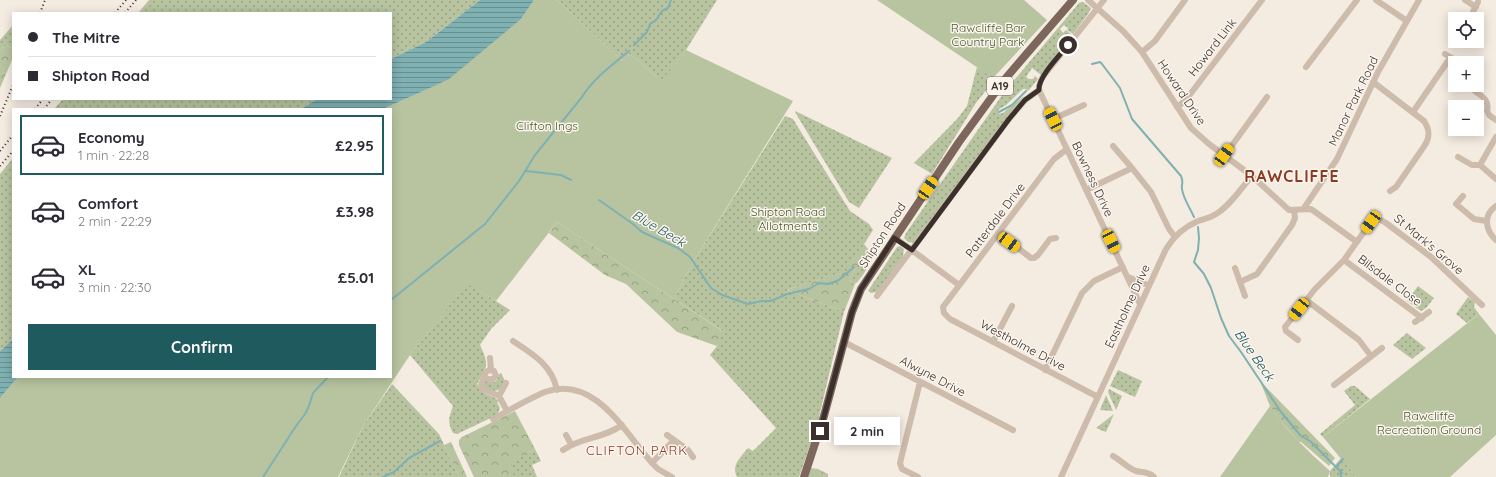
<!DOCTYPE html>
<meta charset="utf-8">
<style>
:root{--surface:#fff;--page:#f7f7f7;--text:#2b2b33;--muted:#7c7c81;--line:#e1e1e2;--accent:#1f5a5e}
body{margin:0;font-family:Quicksand,sans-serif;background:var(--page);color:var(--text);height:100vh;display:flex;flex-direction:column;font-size:15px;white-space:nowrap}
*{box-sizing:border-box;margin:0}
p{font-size:13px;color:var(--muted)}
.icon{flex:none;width:22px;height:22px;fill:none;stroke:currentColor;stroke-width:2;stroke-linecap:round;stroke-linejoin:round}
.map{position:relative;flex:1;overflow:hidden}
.sheet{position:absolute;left:12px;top:108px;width:380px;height:270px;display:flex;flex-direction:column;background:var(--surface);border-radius:0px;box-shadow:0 2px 10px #0003}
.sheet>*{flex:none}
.banner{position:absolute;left:12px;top:12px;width:380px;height:88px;border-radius:0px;box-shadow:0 2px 10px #0003;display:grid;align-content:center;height:88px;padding:0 16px;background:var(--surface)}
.fabs{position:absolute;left:1448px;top:12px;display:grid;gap:8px}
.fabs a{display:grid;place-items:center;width:36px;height:36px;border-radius:0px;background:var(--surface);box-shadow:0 2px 10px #0003;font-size:20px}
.end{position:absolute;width:18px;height:18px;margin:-9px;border:5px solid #3b302b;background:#fff;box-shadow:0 0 0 2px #fff}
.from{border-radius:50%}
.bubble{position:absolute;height:28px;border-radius:0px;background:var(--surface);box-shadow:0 2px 10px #0003;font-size:13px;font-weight:800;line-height:28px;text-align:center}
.car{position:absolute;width:12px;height:24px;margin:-12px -6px;border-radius:5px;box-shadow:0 0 3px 1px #0007;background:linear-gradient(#f5c518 24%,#345 0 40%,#f5c518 0 76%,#345 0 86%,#f5c518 0)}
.banner b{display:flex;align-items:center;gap:14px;height:38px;font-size:15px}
.banner b+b{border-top:1px solid var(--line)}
.banner i{width:10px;height:10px;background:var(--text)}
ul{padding:7px 0 0;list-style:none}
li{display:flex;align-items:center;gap:12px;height:60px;margin:0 8px 6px;padding:0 8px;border:2px solid transparent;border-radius:0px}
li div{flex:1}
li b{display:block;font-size:15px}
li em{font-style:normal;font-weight:800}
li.current{border-color:var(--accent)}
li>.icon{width:36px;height:36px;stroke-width:1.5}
.action{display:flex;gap:8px;margin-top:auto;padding:8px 16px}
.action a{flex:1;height:46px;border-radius:0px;background:var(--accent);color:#fff;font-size:16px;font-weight:800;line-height:46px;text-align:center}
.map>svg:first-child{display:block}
</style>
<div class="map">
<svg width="1496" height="477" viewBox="0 0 1496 477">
<defs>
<pattern id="grass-dots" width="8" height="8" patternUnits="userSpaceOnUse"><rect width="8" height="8" fill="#b8c4a0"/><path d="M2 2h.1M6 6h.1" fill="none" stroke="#97a083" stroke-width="1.8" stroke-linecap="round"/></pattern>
<pattern id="forest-crowns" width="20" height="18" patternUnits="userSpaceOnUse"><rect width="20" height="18" fill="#b8c4a0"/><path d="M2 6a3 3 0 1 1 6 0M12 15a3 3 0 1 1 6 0" fill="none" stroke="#97a083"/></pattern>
<pattern id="water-rules" width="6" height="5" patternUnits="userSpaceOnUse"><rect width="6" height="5" fill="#7fb0b2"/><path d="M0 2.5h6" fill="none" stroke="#699091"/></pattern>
</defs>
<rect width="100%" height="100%" fill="#f4ebe1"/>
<path fill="url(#grass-dots)" d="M149 0H480L426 42 391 59V13H138Z
M556 0H717L686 50 663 80 656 76 630 54 622 61 564 6Z
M1083 2 1091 8 1088 14 1073 34 1067 30 1068 28 1064 25 1060 29 1063 33 1066 30 1072 35 1041 75 1032 68 1026 77 1029 79H1033L1035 76 1038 79 1028 91 1026 89H1023L1006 105 998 110 999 114 1003 113 1024 96 913 243 908 242 904 238 906 233 1005 91 1079 3Z
M13 25V49L7 45 0 51V40Z
M977 67 995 79 976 103 932 174 914 163 958 118 967 106Z
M63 99H317L301 109H54Z
M795 111 892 158 859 208 849 202 795 112Z
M785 116 793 119 850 211 869 224 873 230 847 271 787 290 844 312 817 425 799 477H737C731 465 740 458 748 448L753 451 776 428 710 355 717 346 723 331 674 299 693 262Z
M13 158V339L0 351V174Z
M900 246 904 249 903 255 904 256 877 292 871 293 868 291 897 247Z
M868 249C873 262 864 276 855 284L849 280Z
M467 283 510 310 491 329 480 345C489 364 488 366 477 384 484 397 490 393 499 401L497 402 500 408 497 415 457 434 453 433C447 421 449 418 453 406L410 355Z
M1418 286 1434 298 1426 308 1421 311 1407 301Z
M1468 297 1475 302 1474 307 1479 314 1467 323 1456 314Z
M1407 333 1426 348 1412 359 1393 345Z
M1118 370 1142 381 1135 397 1110 386Z
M501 373 505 381C498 393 498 392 484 388V383L485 381 495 382 498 378V375Z
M392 384 439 434 459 477H339L363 426Z
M1351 386H1355L1370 399 1323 437 1320 434 1355 405 1344 391Z
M1109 389 1122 396 1116 410 1108 392Z
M1106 395 1113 411 1100 410Z
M1114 414 1106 432 1096 428Z
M535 449 541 461 532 465 537 477H509L510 461Z
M1341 458 1356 477H1330V471Z"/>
<path fill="url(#forest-crowns)" d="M7 45 13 49 12 60 0 88V51Z
M557 222 724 332 717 346 677 332 626 284 605 275 549 233Z
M864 244 868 249 849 280 855 284 844 312 787 290 846 271Z
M1260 381 1335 458 1329 466 1301 442H1299L1278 418 1270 406Z
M515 411 535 449 511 461 515 473 509 477H474L459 445V440L462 437Z
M451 442 467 477H459L444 445Z
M811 468 818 469 828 474V477H808Z"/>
<path fill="#b8c4a0" d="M534 0H556L564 6 622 61 630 54 656 76 663 79 686 50 793 101 693 262 674 299 557 222 496 301 467 284 410 355 363 426 338 477H0V398L18 377H391V109H383L430 88 521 19Z
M877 0H1024L1047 20 993 78Z
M1479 314 1496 335V435L1450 477H1356L1323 437Z
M1270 406C1286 431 1308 451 1330 471L1328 477H1220Z"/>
<path fill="url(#water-rules)" d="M480 0H534L521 19 449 79 430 88 383 109H301L317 99H391V59L426 42Z
M13 339V377H18L0 398V351Z"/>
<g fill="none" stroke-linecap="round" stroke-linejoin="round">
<path stroke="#7fb0b2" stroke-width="2" d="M634 45 647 32 650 24 656 20 662 11 668 8 671 0
M1092 64 1100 62 1102 64 1120 88 1132 119 1181 176C1184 183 1181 184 1182 189 1183 198 1190 208 1194 217
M999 112 1012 105 1026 91
M526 171 561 175 571 180
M599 200 633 224 642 232 678 248 690 257 711 288 722 295 748 304 762 301H771L787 294 809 289 819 283 828 284 839 280 854 267
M1198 227 1199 238 1198 250 1194 262 1204 274 1211 288 1221 318 1229 336 1241 352 1281 412 1300 435 1310 441 1342 473
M391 300 485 224 519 181 535 155 582 97C594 78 612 65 629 51
M1336 467 1343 459
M1340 470 1341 477
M263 477 296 426 305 414 309 406 313 393 328 377
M383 477 394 472 409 458 440 441"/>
<path stroke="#cdbbac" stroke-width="6" d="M1088 0 1123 31 1142 52 1191 128 1209 144 1252 176 1289 210 1311 209 1357 242
M1104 0 1042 78 1039 86V90L1140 304
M1376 0 1407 21
M1465 0 1476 7
M1473 12 1478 2
M1142 52 1155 41 1185 0
M1445 54 1455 60
M1306 67 1357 0
M1373 82 1424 121C1430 130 1430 137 1425 145L1396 187 1390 191
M1472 89C1481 96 1490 99 1487 111L1489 115 1496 120
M1177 107 1185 101 1262 0
M1413 112 1450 58
M1053 119 1084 105
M1113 146 1132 168
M1067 149 1054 159 943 307 944 313 950 319 1098 397
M1225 155 1267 97
M1458 157 1472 165H1480L1496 179
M1480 165 1496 137
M1086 190 1132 168 1151 192 1169 229 1175 237
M1463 196 1456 204 1474 219 1486 221
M1496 206C1483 215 1485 230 1496 240
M1304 208 1337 159 1378 72 1419 0
M998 233 1031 258H1034L1038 255 1050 239 1056 238
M894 237 959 285
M1344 260 1422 318
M1235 268 1245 296
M1128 277 1148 285
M1240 282 1257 274 1292 225 1295 218 1294 210
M877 296 1009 119 1025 100 1039 90
M1306 300 1359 340 1371 356
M1415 322 1429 312
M1298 340 1286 331 1285 327 1315 289 1344 260 1371 222C1377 218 1380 219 1386 223L1431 257 1482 305
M513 341C533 354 552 365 557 390
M844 342 1013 430
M993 342 1012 306
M490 358 491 370
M1045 370 1082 293 1094 281 1123 267
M485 378 492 380 496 376 494 371 489 370 486 372 481 385 483 389 499 396 507 411
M1334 385 1382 348
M499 396 506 383
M493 419C510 410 528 399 545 392 595 374 625 433 652 463L658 469 672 477
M566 435 571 444
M667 435 688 450 693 457
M563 450C583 436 603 439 622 425
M1113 456C1121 460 1127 468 1136 471 1143 473 1148 471 1154 477
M652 463 674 440
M918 477 902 469 900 463 920 382
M1061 477 1166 249C1174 236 1184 227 1198 221 1204 219 1210 218 1216 214 1230 206 1241 188 1252 176"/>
<path stroke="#7d675c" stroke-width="8" d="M804 477 824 416 852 312 861 289 959 142 1005 79 1073 0"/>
<path stroke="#3b302b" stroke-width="2" stroke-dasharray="1 3" stroke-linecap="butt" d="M40 13 45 0
M115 13 126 0
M125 13 136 0
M35 109 43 99
M44 109 52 99
M0 116 13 85
M0 151 13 135
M0 166 13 151"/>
</g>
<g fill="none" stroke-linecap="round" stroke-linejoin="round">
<path stroke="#3b302b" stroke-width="5" d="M820 431 852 312 861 289 894 238 912 250 1009 119 1025 100 1039 90C1038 77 1060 55 1068 45"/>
</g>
<g text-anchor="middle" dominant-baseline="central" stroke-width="3" stroke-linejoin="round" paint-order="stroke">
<rect fill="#fbf5ee" stroke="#756b66" stroke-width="1" x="987" y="77" width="26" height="18" rx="3"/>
<g font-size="11" font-weight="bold" fill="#3b302b">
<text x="1000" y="86">A19</text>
</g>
<g font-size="12" fill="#4a5a2e" stroke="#fbf5ee">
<text x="988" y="27">Rawcliffe Bar<tspan x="988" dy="14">Country Park</tspan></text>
<text x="547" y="125">Clifton Ings</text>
<text x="788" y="211">Shipton Road<tspan x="788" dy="14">Allotments</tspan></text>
<text x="1429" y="415">Rawcliffe<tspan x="1429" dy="14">Recreation Ground</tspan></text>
</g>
<g font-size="12" fill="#3b302b" stroke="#fbf5ee">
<text transform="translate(1212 47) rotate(-52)">Howard Link</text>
<text transform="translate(1182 92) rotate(56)">Howard Drive</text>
<text transform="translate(1353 101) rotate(-64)">Manor Park Road</text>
<text transform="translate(1093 179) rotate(65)">Bowness Drive</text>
<text transform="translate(995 220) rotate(-53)">Patterdale Drive</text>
<text transform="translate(882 235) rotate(-57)">Shipton Road</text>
<text transform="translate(1429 244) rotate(40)">St Mark's Grove</text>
<text transform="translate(1390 280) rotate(37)">Bilsdale Close</text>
<text transform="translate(1127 306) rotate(-65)">Eastholme Drive</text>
<text transform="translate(1023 345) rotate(28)">Westholme Drive</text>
<text transform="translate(933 376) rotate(28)">Alwyne Drive</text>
</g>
<g font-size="13" font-style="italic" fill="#1f5a5e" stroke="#fbf5ee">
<text transform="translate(659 228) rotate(30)">Blue Beck</text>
<text transform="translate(1255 355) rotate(55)">Blue Beck</text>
</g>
<g font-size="13" letter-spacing="1" fill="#8c3b22" stroke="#fbf5ee">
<text x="637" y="450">CLIFTON PARK</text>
</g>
<g font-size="16" font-weight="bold" letter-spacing="1" fill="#8c3b22" stroke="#fbf5ee">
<text x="1292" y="176">RAWCLIFFE</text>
</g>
</g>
</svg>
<div class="fabs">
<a><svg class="icon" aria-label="locate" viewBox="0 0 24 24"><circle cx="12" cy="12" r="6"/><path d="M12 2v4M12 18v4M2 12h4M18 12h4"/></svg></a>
<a>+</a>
<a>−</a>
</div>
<i class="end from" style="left:1068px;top:45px"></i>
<i class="end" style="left:820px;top:431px"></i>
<div class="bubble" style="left:834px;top:417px;width:66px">2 min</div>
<i class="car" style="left:1053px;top:119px;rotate:334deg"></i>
<i class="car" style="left:1224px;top:155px;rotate:36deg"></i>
<i class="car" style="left:928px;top:188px;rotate:34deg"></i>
<i class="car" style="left:1371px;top:222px;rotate:215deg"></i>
<i class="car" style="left:1111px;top:241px;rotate:154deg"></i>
<i class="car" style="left:1009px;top:242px;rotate:127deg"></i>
<i class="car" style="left:1299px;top:309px;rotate:218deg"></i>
<div class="banner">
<b><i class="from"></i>The Mitre</b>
<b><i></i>Shipton Road</b>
</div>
<section class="sheet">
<ul>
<li class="current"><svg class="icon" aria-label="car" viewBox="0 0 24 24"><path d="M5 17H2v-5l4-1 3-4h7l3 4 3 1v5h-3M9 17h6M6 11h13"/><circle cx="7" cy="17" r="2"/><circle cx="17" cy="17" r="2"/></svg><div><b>Economy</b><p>1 min · 22:28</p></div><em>£2.95</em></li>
<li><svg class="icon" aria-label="car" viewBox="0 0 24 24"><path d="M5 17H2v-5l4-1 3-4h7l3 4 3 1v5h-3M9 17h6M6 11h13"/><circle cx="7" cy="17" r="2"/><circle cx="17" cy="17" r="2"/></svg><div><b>Comfort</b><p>2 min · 22:29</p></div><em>£3.98</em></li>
<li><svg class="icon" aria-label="car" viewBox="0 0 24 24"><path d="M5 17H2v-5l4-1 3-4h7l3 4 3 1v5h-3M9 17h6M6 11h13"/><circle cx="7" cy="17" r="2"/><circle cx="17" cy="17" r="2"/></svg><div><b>XL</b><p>3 min · 22:30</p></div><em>£5.01</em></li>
</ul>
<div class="action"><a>Confirm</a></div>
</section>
</div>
